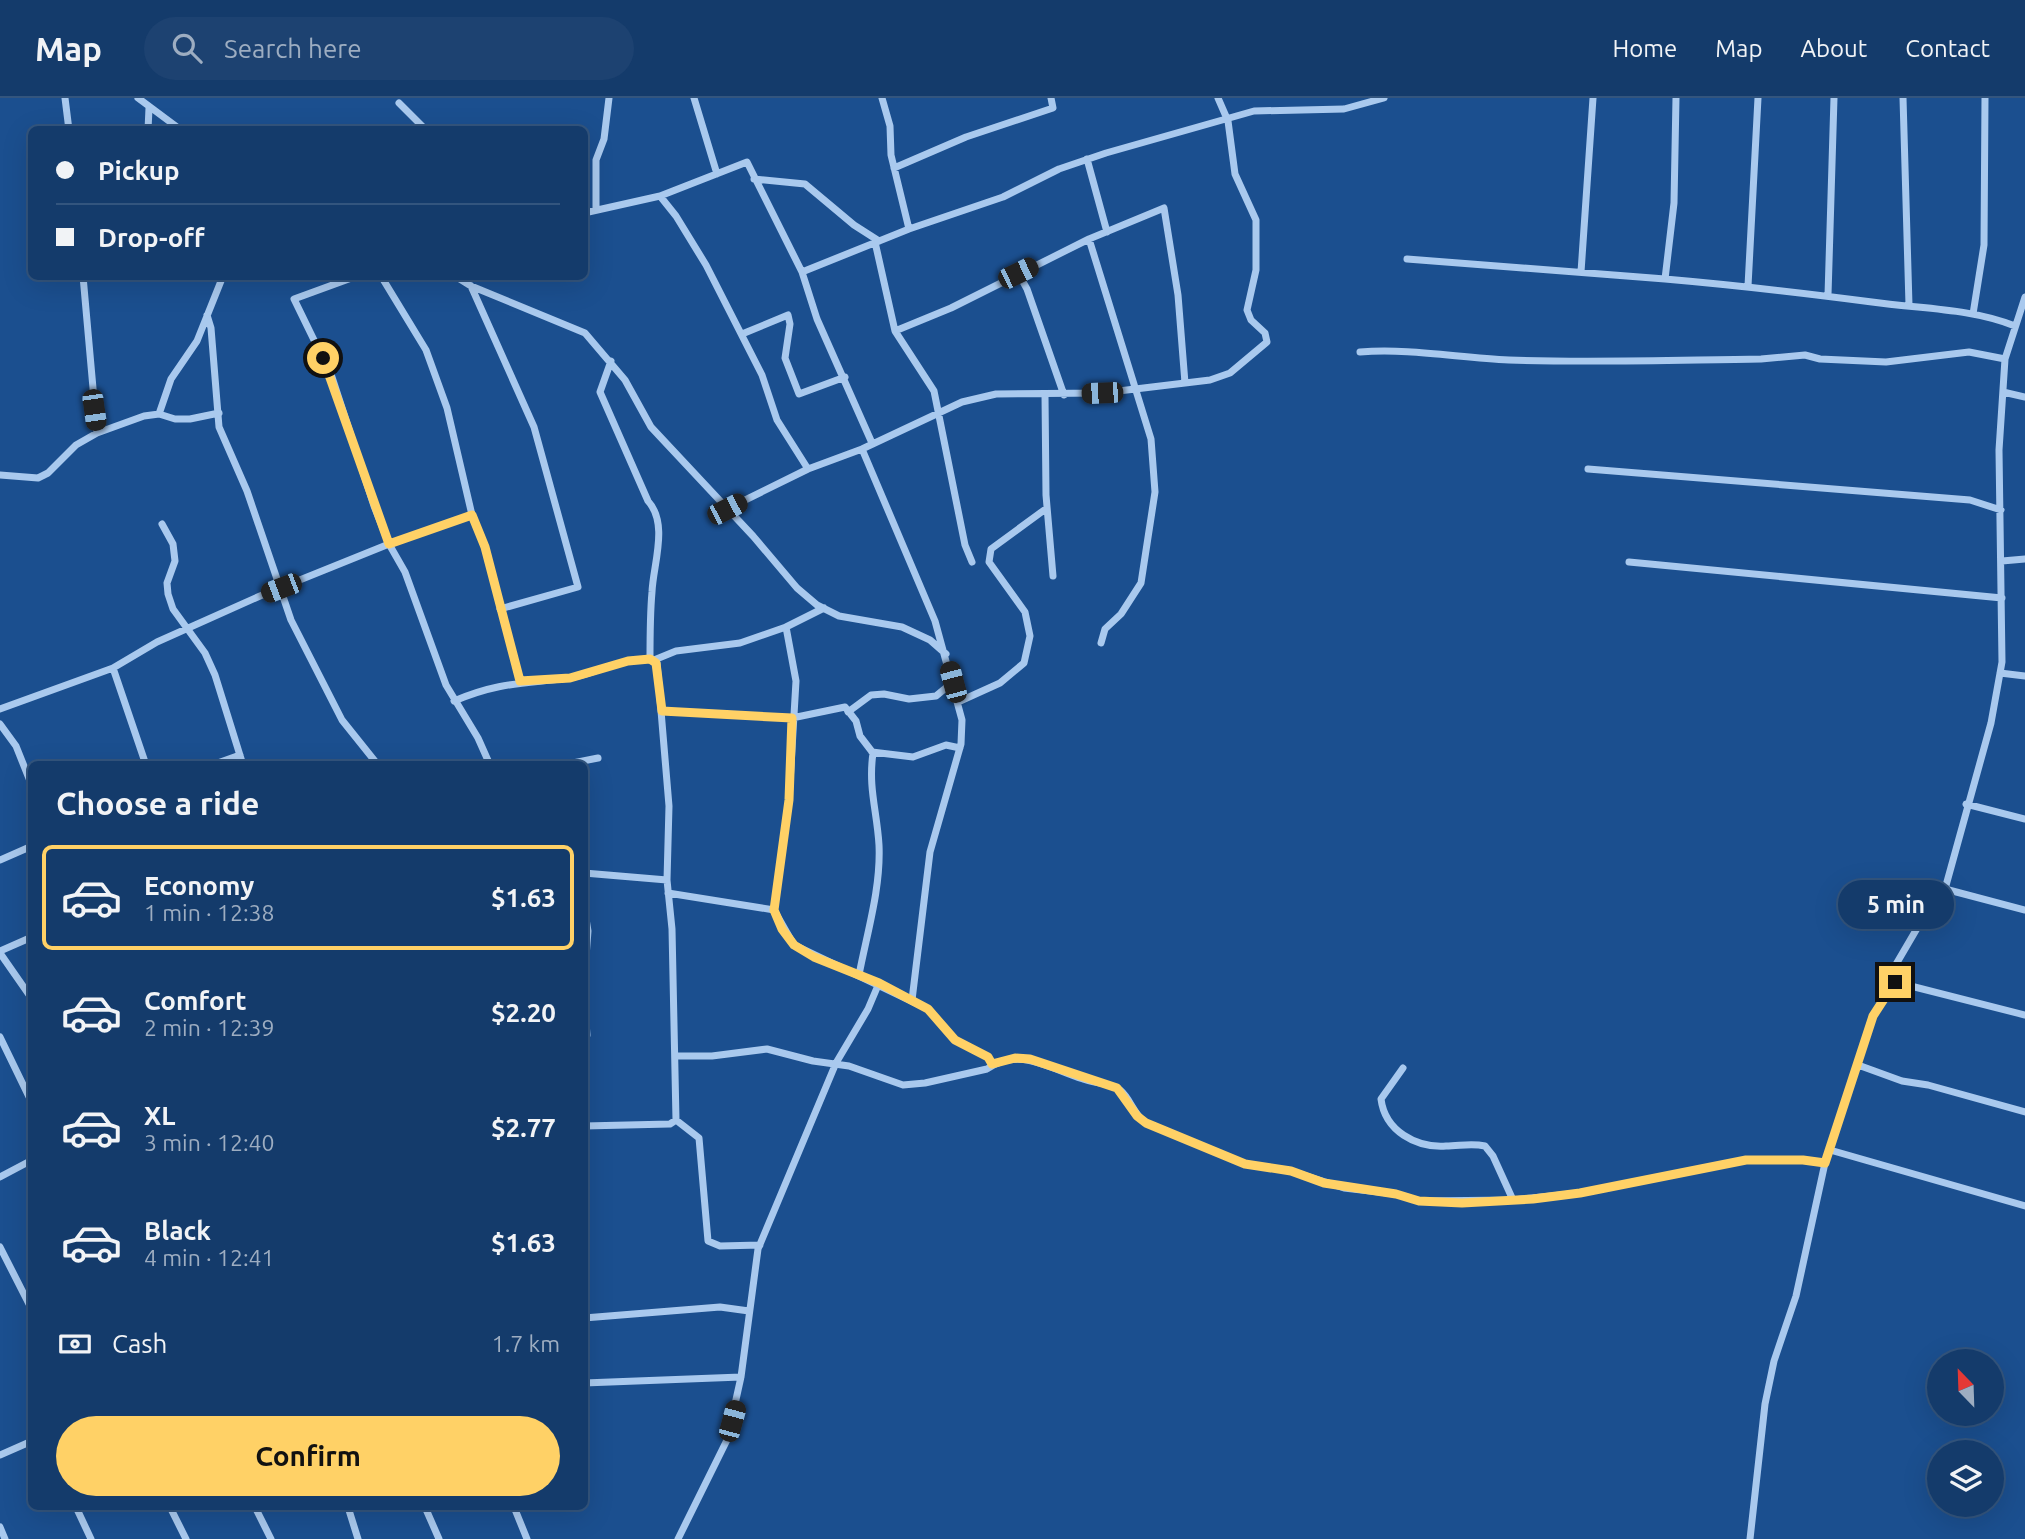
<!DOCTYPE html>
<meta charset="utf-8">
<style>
:root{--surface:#143b6b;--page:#1d4271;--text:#f1f3f6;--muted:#9dadc1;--line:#33557e;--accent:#ffd166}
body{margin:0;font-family:Ubuntu,sans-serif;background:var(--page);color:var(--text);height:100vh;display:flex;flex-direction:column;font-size:26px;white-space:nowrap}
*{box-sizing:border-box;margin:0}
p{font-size:23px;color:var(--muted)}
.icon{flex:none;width:38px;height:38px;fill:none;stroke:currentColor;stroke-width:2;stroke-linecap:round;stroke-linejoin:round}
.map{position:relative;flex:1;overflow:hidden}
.drawer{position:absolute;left:28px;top:663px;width:560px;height:749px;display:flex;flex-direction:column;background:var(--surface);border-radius:10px;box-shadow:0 7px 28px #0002,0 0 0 2px var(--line)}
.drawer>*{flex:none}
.banner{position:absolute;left:28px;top:28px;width:560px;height:154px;border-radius:10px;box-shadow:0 7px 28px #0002,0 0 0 2px var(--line);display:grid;align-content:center;height:154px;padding:0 28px;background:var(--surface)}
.needle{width:46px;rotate:337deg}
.fabs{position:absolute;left:1927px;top:1251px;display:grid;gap:14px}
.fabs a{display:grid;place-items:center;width:77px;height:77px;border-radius:50%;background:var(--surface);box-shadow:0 7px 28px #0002,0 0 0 2px var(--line);font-size:35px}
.end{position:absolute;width:32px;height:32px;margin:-16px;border:9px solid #ffd166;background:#111;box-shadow:0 0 0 4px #111}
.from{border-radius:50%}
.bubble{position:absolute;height:49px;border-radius:24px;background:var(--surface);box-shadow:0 7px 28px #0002,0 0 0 2px var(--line);font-size:23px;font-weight:700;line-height:49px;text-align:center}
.car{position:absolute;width:21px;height:42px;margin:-21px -10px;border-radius:9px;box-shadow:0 0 5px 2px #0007;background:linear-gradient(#222 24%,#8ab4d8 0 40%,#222 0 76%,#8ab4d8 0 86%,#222 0)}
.banner b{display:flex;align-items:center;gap:24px;height:66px;font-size:26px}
.banner b+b{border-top:2px solid var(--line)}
.banner i{width:18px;height:18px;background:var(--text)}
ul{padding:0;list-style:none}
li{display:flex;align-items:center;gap:21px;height:105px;margin:0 14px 10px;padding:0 14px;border:4px solid transparent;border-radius:10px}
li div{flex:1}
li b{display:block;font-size:26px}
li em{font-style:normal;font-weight:700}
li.selected{border-color:var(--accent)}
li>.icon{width:63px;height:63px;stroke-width:1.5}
h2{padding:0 28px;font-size:32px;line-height:84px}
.pay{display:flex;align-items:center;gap:18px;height:77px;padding:0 28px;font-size:26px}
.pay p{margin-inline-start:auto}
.action{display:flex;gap:14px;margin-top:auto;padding:14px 28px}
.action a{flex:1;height:80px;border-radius:42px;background:var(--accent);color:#111;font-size:28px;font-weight:700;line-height:80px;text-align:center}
header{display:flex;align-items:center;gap:42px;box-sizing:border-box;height:98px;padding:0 35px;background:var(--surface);border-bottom:2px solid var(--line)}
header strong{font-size:33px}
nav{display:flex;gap:38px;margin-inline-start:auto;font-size:24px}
.search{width:490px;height:63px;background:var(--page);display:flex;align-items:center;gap:18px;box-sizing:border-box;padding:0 24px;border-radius:38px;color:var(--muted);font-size:26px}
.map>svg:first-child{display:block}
</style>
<header>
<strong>Map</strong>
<div class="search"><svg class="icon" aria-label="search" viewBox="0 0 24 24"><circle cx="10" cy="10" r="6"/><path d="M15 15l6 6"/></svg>Search here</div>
<nav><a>Home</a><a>Map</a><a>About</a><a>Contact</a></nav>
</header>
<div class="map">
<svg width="2025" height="1441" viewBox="0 0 2025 1441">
<rect width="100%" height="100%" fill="#1b4f8f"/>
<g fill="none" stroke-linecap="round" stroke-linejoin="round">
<path stroke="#a9c9ee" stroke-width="7" d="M65 0 69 32
M138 0 181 32
M694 0 717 76
M882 0 890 28 891 57 909 131
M1676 0 1674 105 1665 181C1734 187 1803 195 1872 204 1920 211 1970 210 2015 228
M1903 0 1909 207
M399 5 426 32
M148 32 149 10
M1087 61 1107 134
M894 70 966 39 1053 10 1051 0
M754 81 805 86 854 127 879 143
M660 98 676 118 706 167 762 277 777 322 808 371
M596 112V62L604 41 609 0
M584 115 660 98 747 64 802 174 817 221 872 345
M875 144 895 233 934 293 965 447 972 464
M1407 161 1665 181
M802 174 909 131 1003 99 1059 71 1106 55 1254 13 1344 11 1384 0
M1581 174 1593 0
M1018 175 1027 191 1064 297
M357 178 294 201 332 279 374 408 389 446 405 474 446 587 478 640 490 667
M455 178 471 188 585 235 625 282 651 329 753 438 797 490 817 507 839 518 902 529 930 542 946 556
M471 188 534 329 578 489 500 511
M1748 188 1758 0
M1828 197 1834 0
M1973 216 1984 147 1985 0
M207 217 211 230 219 329 247 393 291 522 342 622 378 667
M895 233 951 210 1089 141
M742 236 788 217 790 226 785 260 799 296 845 279
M1360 254C1409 250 1460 260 1509 262 1593 265 1677 262 1761 261L1805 257 1820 261 1886 264 1969 254 2005 261
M611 263 600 294 648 403C669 426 653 467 652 494 650 516 650 539 650 561
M2003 294 2025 299
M1045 297 1046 397 1053 478
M159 316 171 281 197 243 223 178
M97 335 144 318 159 316 175 321H190L219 315
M862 351 935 523 962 622 961 646 930 754 912 902
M1588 371 1970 402 2001 412
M0 377 38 380 48 375 76 347 97 335 83 178
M727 411 808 371 862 351 962 304 996 296 1102 295 1210 282 1230 275 1267 244 1265 235 1251 222 1247 212 1256 172V122L1235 76 1228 23 1218 0
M472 417 485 449 520 583
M162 426 173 446 175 463 167 485 168 496 173 511 205 555 215 577 243 667
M2002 463 2025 461
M1629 464 2002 500
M1101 545 1105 531 1121 516 1141 485 1155 394 1151 341 1089 141 1164 110 1178 197 1185 285
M654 562 676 553 740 545 786 529
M113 570 146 667
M2000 575 2025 578
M454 603C499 584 522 586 569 580 589 578 641 552 657 565L669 708 667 782 672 831 676 1022 670 1026 584 1028
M958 604 1000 585 1024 565 1030 538 1025 514 989 464 991 451 1047 410
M0 611 113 570 157 544 260 498 389 446 472 417 447 310 426 252 381 178
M662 613 792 620 845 609 856 623 860 638 873 655C868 690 877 713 879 747 881 790 867 835 859 877
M848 614 871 597 884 596 909 601 936 598 953 584
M0 626 16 648 32 688
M872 654 913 659 946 647 960 650
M212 667 240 657
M563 667 598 660
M1966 706 2025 721
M0 762 32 748
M584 775 667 782
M1945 791 2025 812
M668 795 774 812 794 847 928 911 955 942 988 959 992 966
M584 808 588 833 584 885
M774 812 789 702 796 583 786 529 824 510
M0 853 32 839
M0 855 32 901
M1895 884 2025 917
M584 900 587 937
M0 939 32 1005
M676 958H712L767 951 813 963 849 968 903 987 925 985 987 971C1019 948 1050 971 1083 981 1093 985 1111 985 1120 992 1131 1001 1133 1016 1146 1025L1245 1066 1291 1073 1344 1090 1396 1096 1419 1103 1513 1102
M1858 967 1902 983 1928 987 2025 1014
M1403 970 1381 1001C1385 1033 1416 1050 1446 1048 1460 1048 1471 1045 1485 1048L1493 1058 1513 1102 1580 1095 1746 1062H1803L1825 1065
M676 1022 699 1040 708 1143 720 1148 760 1147
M1830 1052 2025 1108
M0 1079 32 1062
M0 1149 32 1212
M584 1220 720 1209 749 1213
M584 1285 741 1279
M0 1357 32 1343
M76 1409 91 1441
M170 1409 186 1441
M255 1409 271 1441
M348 1409 358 1441
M425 1409 439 1441
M514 1409 527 1441
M0 1429 5 1441
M678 1441 727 1342 741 1279 758 1151 836 965 868 911 879 885
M1750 1441 1765 1306 1774 1263 1796 1198 1825 1065 1873 918 1895 884V868L1936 798 1945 791 1991 625 2002 564 1999 352 2005 261 2025 199"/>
</g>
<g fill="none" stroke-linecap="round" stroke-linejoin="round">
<path stroke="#ffd166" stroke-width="9" d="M323 260 389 446 472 417 485 449 520 583 570 580 628 563 650 561 656 565 662 613 792 620 789 702 774 812 782 831 794 847 814 859 879 885 928 911 955 942 988 959 992 966 1015 960 1030 961 1117 990 1137 1018 1146 1025 1245 1066 1291 1073 1324 1085 1396 1096 1419 1103 1462 1105 1533 1101 1580 1095 1746 1062H1803L1825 1065 1873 918 1895 884"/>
</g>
</svg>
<div class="fabs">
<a><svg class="needle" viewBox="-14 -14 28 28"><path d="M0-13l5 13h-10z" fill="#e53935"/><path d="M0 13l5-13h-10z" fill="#9dadc1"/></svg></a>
<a><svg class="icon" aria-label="layers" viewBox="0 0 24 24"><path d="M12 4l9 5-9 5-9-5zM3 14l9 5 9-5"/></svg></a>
</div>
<i class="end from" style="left:323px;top:260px"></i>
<i class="end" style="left:1895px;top:884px"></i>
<div class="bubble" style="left:1838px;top:782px;width:116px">5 min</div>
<i class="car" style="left:1018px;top:175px;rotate:64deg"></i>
<i class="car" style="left:1102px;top:295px;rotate:268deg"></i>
<i class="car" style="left:94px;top:312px;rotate:172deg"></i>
<i class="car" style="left:727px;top:411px;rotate:63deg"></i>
<i class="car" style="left:281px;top:490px;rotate:249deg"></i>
<i class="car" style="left:953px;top:584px;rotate:345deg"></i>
<i class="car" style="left:732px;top:1323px;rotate:15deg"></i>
<div class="banner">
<b><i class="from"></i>Pickup</b>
<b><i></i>Drop-off</b>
</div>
<section class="drawer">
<h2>Choose a ride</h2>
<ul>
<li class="selected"><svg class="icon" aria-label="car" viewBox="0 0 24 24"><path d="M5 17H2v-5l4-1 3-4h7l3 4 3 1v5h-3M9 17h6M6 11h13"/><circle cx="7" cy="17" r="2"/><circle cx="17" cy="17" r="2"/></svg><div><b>Economy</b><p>1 min · 12:38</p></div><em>$1.63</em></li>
<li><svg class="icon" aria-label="car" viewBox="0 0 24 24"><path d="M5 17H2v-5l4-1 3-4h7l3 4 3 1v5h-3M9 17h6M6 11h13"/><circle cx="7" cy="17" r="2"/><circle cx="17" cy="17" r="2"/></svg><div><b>Comfort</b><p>2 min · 12:39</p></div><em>$2.20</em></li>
<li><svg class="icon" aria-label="car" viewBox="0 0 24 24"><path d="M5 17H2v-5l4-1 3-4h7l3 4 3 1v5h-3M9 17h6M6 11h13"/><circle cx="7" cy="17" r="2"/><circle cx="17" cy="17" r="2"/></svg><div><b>XL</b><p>3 min · 12:40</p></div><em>$2.77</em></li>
<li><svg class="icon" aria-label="car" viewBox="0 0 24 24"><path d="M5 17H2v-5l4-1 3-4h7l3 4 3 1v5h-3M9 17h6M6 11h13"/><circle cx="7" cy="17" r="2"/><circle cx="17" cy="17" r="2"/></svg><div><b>Black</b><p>4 min · 12:41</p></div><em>$1.63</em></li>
</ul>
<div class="pay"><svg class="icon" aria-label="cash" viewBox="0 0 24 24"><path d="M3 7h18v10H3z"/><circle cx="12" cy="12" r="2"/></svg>Cash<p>1.7 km</p></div>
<div class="action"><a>Confirm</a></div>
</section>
</div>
